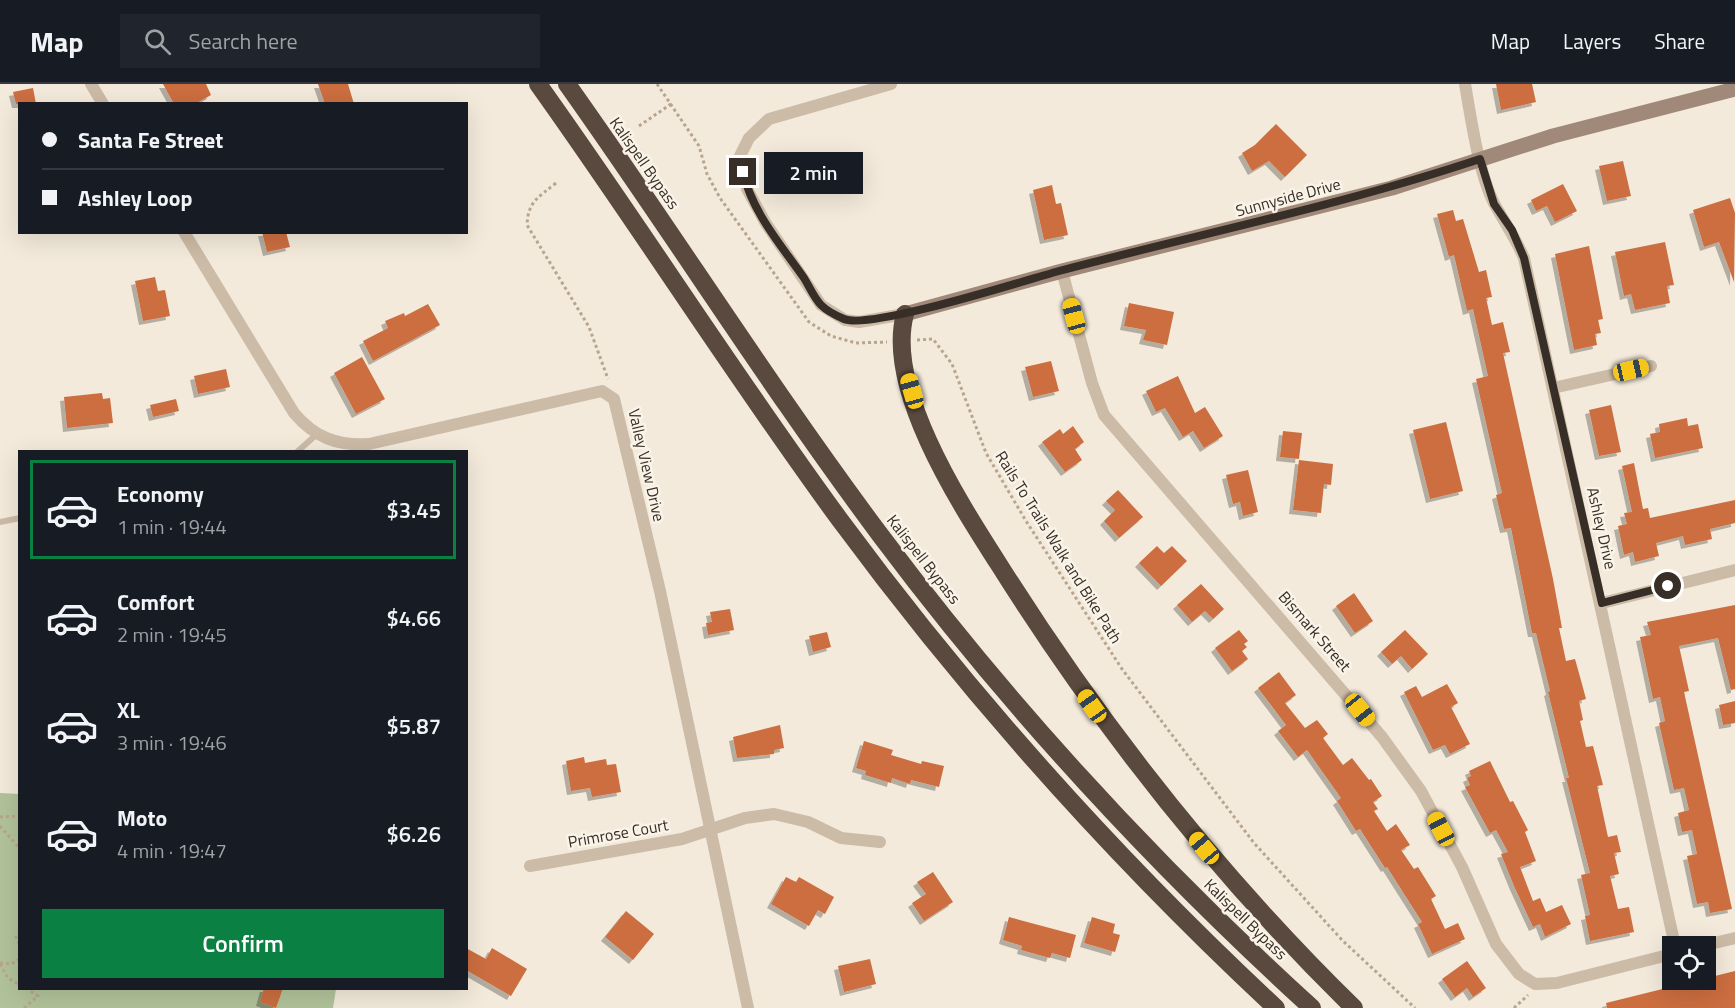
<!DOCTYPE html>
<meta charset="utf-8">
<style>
:root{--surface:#171b24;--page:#20242c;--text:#f1f3f6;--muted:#9ea1a6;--line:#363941;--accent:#0b8043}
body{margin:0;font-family:"Titillium Web",sans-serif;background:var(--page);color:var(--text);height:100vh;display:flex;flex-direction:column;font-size:22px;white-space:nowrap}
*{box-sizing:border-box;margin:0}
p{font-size:20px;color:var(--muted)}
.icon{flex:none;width:33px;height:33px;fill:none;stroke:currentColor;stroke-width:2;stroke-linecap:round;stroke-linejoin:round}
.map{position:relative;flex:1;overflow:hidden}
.details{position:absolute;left:18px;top:366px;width:450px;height:540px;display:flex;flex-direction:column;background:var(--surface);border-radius:0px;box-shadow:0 6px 24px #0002}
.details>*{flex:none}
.hud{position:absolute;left:18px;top:18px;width:450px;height:132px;border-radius:0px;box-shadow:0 6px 24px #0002;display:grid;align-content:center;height:132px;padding:0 24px;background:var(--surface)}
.tools{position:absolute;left:1662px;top:852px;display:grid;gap:12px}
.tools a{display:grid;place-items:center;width:54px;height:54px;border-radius:0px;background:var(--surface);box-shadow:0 6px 24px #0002;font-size:30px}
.end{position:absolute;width:27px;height:27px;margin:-14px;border:8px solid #382e28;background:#fff;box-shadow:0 0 0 3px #fff}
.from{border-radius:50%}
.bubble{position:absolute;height:42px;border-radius:0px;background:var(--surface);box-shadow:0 6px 24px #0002;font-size:20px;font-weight:600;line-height:42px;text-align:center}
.car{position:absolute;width:18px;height:36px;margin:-18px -9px;border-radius:8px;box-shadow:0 0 4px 2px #0007;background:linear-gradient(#f5c518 24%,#345 0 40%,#f5c518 0 76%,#345 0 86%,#f5c518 0)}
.hud b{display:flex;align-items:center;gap:21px;height:57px;font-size:22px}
.hud b+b{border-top:2px solid var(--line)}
.hud i{width:15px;height:15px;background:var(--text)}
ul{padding:10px 0 0;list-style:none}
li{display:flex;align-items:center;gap:18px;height:99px;margin:0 12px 9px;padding:0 12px;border:3px solid transparent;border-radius:0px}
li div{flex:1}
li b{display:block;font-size:22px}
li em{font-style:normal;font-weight:600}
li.active{border-color:var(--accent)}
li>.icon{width:54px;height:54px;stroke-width:1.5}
.button{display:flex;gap:12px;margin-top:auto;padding:12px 24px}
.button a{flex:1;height:69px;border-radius:0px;background:var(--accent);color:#fff;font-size:24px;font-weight:600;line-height:69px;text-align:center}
header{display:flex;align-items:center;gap:36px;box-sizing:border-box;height:84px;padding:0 30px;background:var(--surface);border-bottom:2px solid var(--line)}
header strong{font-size:28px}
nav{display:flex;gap:33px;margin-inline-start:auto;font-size:21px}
.search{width:420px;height:54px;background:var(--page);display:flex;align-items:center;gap:15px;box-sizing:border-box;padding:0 21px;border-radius:0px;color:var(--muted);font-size:22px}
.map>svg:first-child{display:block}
</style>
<header>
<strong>Map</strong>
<div class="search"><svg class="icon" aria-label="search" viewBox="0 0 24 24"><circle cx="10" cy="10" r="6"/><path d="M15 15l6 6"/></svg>Search here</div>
<nav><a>Map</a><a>Layers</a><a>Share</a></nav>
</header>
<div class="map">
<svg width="1735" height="924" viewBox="0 0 1735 924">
<defs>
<filter id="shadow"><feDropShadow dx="-4" dy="4" stdDeviation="0" flood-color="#0004"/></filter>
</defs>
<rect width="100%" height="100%" fill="#f3eadb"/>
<path fill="#b2c39a" d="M0 709 19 710 20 904 336 905 333 924H0Z"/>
<path fill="#cc6e40" filter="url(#shadow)" d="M163 0H206L211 11 195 20H174Z
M318 0H348L354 20H325Z
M1496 0H1532L1536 18 1501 26Z
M33 4 36 20H16L13 8Z
M1276 40 1307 71 1285 93 1269 77 1252 87 1242 69 1255 61Z
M1623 77 1631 112 1607 117 1599 82Z
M1563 100 1577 127 1555 138 1547 122 1536 127 1531 116Z
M1052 101 1056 120 1061 119 1068 151 1044 156 1033 106Z
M1730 114 1735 129 1734 198 1719 158 1704 163 1693 126Z
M1453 126 1456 137 1463 135 1479 188 1486 186 1492 213 1486 214 1492 241 1503 238 1510 268 1503 269 1553 495 1562 544H1559L1566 577 1575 575 1582 600 1586 615 1579 617 1583 636 1580 637 1586 663 1593 662 1603 701 1597 702 1608 753 1617 751 1621 768 1614 769 1619 790 1610 792 1618 825 1629 823 1634 848 1590 857 1585 832 1590 831 1581 791 1590 789 1566 694H1569L1548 608 1550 607 1536 549H1532L1511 444 1504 445 1496 411 1502 409 1476 295 1488 292 1473 225 1467 227 1454 171 1449 173 1437 130Z
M262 148H286L290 163 267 168Z
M1665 158 1674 201 1667 202 1670 219 1635 226 1631 210 1624 212 1615 168Z
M1589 162 1603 235 1598 236 1601 249 1595 250 1597 261 1574 266 1555 170Z
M155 193 158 207 165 206 170 232 143 237 135 197Z
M1129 219 1174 228 1167 261 1143 256 1146 246 1124 242Z
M428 220 440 241 373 277 363 257 388 244 385 237 404 229 405 232Z
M362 273 385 315 356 330 334 289Z
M1051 277 1059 307 1033 313 1025 283Z
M226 285 230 303 198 310 194 292Z
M1178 292 1195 329 1205 323 1223 352 1204 364 1193 347 1183 353 1165 324 1156 328 1146 307Z
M102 309 103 315 110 314 113 339 67 344 64 313Z
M176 315 179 327 153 333 150 321Z
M1611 321 1621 368 1599 372 1589 326Z
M1687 334 1688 342 1698 340 1703 364 1655 374 1650 350 1660 348 1659 340Z
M1446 338 1463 407 1430 415 1413 346Z
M1073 342 1084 358 1075 365 1082 376 1065 388 1042 358 1060 345 1063 350Z
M1283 347 1302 349 1299 375 1280 373Z
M1299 376 1333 380 1331 401 1324 400 1321 429 1293 426Z
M1634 379 1643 425 1648 424 1650 434 1735 416V439L1710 445 1712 455 1685 461 1683 452 1656 459 1659 472 1635 478 1633 468 1624 471 1618 442 1627 440 1624 429 1632 428 1622 382Z
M1248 386 1258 428 1243 432 1240 418 1233 420 1226 391Z
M1118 406 1143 433 1119 454 1104 437 1115 426 1106 417Z
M1157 462 1164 469 1172 462 1187 477 1161 502 1139 479Z
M1201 500 1224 525 1213 535 1205 527 1192 538 1177 521Z
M1354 509 1373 537 1355 549 1336 522Z
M1735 521V605L1731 606 1718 554 1679 562 1689 607 1684 608 1732 825 1710 829 1708 818 1697 820 1687 772 1697 770 1692 746 1682 748 1678 729 1689 726 1684 704 1674 706 1659 639 1665 637 1660 613 1653 615 1640 553 1651 551 1647 538Z
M730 525 734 546 708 551 706 539 712 538 710 528Z
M1239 546 1248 557 1244 560 1247 563 1242 567 1248 575 1232 587 1215 564Z
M1405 546 1428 570 1412 585 1401 572 1392 580 1381 568Z
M827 548 831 563 813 568 809 552Z
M1279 588 1296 611 1285 619 1305 644 1317 636 1328 650 1323 654 1343 681 1352 674 1369 696 1371 695 1382 712 1373 718 1378 725 1374 727 1387 747 1396 740 1410 761 1401 766 1414 785 1418 783 1436 812 1431 815 1445 845 1458 839 1465 855 1432 870 1418 840 1422 838 1387 783 1385 784 1360 745 1356 747 1337 717 1341 714 1307 666 1298 673 1278 647 1286 641 1258 604Z
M1447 600 1458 619 1451 623 1470 660 1450 670 1445 661 1433 666 1404 608 1416 602 1422 613Z
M1735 617V639L1723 641 1719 621Z
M780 641 784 664 774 666V670L737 674 733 653Z
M864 657 893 666 891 671 921 680 922 677 944 682 939 703 911 696 910 700 892 694 891 699 865 691 866 687 856 684Z
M584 673 585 679 606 675 607 681 616 680 621 708 592 713 590 704 571 707 566 677Z
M1490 677 1510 718 1513 717 1528 746 1525 748 1536 777 1520 783 1533 817 1540 814 1546 828 1562 821 1571 840 1545 853 1540 840 1533 843 1514 802 1501 770 1508 768 1496 746 1490 749 1465 703 1470 701 1467 694 1471 692 1469 687Z
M933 788 953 818 924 837 912 819 926 810 917 798Z
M786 793 796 798 799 793 834 813 825 830 818 826 809 842 771 820Z
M626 827 654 850 633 876 605 853Z
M1009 833 1076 851 1070 874 1052 869 1050 874 1021 866 1022 862 1003 856Z
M1092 833 1115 840 1113 849 1120 851 1115 868 1084 859Z
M466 864 486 875 492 864 527 885 511 912 466 886Z
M870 875 876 900 844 908 838 882Z
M1467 877 1486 904 1473 913 1467 904 1455 913 1442 895Z
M1735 887V924H1607L1606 919Z
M264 904H283L276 924 260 918Z"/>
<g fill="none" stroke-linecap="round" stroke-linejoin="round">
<path stroke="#b8a590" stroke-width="3" stroke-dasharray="3 3" stroke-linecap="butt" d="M657 0 699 62 707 90 720 114 809 238 831 252 856 259 887 258
M639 42 671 20
M556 99C539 113 528 117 527 141L589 243 608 295
M917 256 933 255 952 280 986 369 1026 437 1122 585 1254 759 1342 856 1415 924
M0 733 20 732
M0 742 20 765
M20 847 16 853 20 863
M0 879 11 880 20 875
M0 880 8 894 20 901
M24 924 38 912 26 904
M1514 924 1528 911"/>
<path stroke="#ccbba6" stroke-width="6" d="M297 368 317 350
M0 438 20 434"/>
<path stroke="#ccbba6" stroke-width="12" d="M91 0 103 20
M891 0 769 35 749 54 740 72 747 105 765 138 821 221 845 236 859 238 905 230
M1465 0C1471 35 1479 91 1495 121 1505 139 1516 155 1524 174L1675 862
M184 148 294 329C315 354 338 362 369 360L602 307 614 315 660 507 748 924
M1062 187 1092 299 1104 331 1382 653 1421 707 1462 783 1496 860 1519 890 1535 900 1557 899 1672 870
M1553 304 1651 282
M1602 519 1735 486
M530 782 682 755 745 734 774 730 808 738 841 754 880 758
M1702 862 1735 854"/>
<path stroke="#a08978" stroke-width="15" d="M905 230 1062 187 1392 104 1553 52 1735 5"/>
<path stroke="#59493e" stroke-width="18" d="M538 0C641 144 735 293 840 436 970 612 1116 775 1276 924
M567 0C673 149 771 305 881 452 1009 623 1154 780 1312 924
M905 230C885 304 959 418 998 479 1101 643 1216 789 1354 924"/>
</g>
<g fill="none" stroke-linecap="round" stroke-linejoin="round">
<path stroke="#382e28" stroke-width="8" d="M743 88C752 128 781 161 804 194 809 202 814 214 821 221 826 226 837 232 844 235 870 246 1023 197 1059 187 1200 150 1342 121 1480 75L1494 120 1512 146 1524 174 1602 519 1668 502"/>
</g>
<g text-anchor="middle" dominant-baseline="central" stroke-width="5" stroke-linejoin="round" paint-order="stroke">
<g font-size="16" fill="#382e28" stroke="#faf3e8">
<text transform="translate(645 79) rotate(55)">Kalispell Bypass</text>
<text transform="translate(1288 113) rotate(-15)">Sunnyside Drive</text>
<text transform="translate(647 381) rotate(77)">Valley View Drive</text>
<text transform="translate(1602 444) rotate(77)">Ashley Drive</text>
<text transform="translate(1059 463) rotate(58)">Rails To Trails Walk and Bike Path</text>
<text transform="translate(924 475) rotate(52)">Kalispell Bypass</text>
<text transform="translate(1315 547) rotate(49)">Bismark Street</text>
<text transform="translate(618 749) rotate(-10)">Primrose Court</text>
<text transform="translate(1246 835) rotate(44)">Kalispell Bypass</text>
</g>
</g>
</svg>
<div class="tools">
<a><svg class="icon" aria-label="locate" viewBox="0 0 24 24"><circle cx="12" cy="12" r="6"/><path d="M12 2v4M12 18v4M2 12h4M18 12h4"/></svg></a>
</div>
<i class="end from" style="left:1668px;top:502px"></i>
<i class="end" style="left:743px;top:88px"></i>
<div class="bubble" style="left:764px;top:68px;width:99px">2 min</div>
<i class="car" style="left:1074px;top:232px;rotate:345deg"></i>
<i class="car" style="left:1631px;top:286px;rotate:77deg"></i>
<i class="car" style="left:912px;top:307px;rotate:344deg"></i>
<i class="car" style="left:1092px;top:622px;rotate:325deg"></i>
<i class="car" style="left:1360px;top:626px;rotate:141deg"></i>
<i class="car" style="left:1441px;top:745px;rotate:332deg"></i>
<i class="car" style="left:1204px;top:764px;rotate:320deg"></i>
<div class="hud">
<b><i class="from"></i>Santa Fe Street</b>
<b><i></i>Ashley Loop</b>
</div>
<section class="details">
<ul>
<li class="active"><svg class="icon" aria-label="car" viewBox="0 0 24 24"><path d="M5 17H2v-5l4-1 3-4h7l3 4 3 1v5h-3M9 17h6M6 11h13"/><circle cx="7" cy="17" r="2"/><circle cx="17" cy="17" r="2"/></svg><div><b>Economy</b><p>1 min · 19:44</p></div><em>$3.45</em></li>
<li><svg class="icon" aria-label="car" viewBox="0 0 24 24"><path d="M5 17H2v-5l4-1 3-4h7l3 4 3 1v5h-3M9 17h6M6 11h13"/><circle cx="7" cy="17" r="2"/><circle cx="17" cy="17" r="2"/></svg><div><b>Comfort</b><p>2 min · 19:45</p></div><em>$4.66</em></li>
<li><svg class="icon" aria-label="car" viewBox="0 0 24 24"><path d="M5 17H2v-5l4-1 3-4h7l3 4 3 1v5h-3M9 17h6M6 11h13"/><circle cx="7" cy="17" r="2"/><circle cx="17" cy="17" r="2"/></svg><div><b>XL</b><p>3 min · 19:46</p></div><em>$5.87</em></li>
<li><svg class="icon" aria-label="car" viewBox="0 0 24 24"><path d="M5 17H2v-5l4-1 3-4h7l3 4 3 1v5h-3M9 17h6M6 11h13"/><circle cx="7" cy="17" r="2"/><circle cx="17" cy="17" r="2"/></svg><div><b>Moto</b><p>4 min · 19:47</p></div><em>$6.26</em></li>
</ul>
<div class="button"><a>Confirm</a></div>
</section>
</div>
